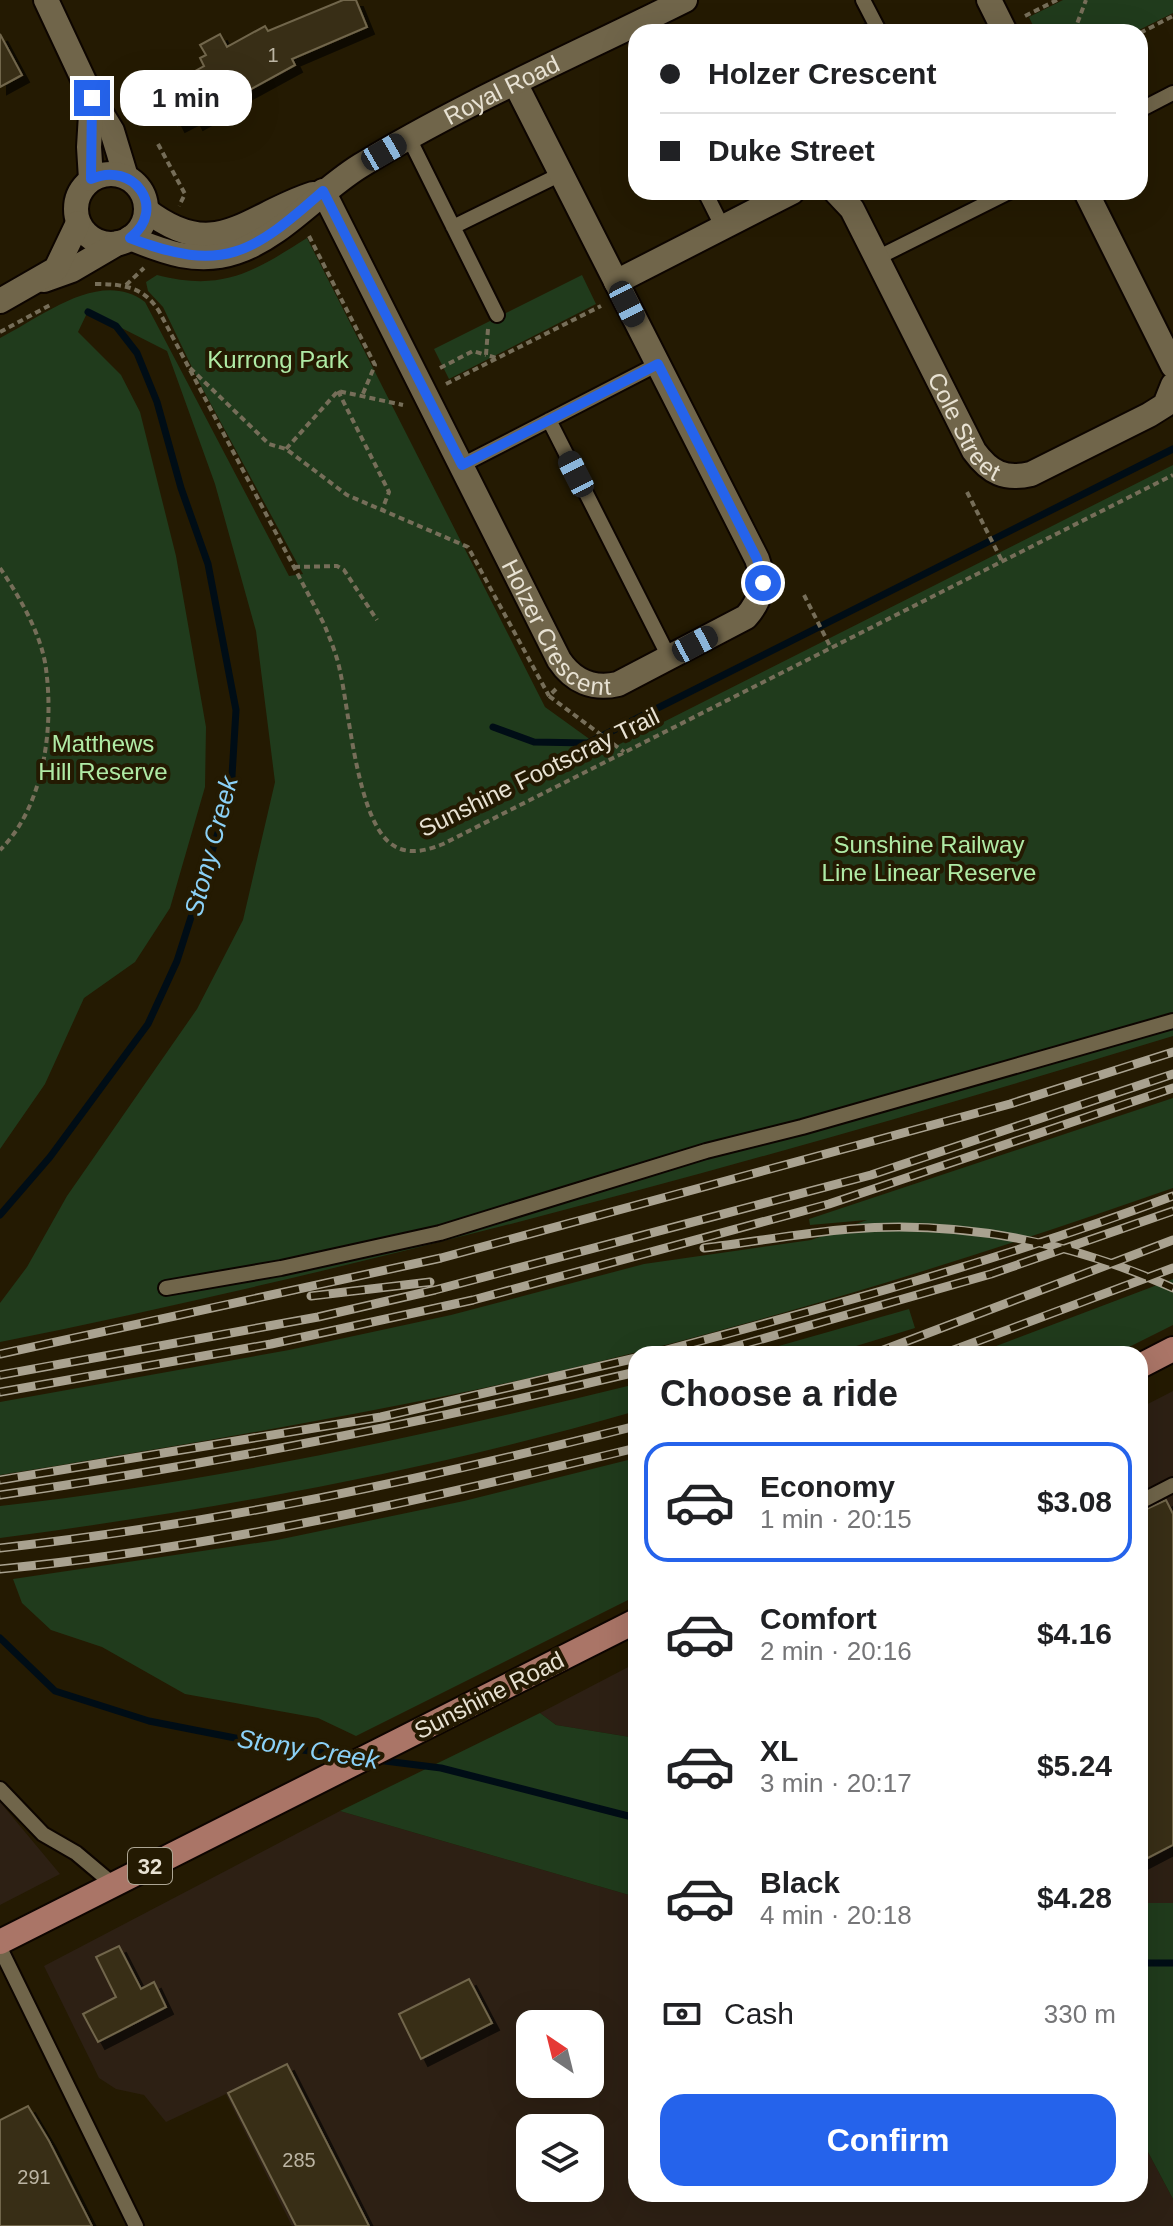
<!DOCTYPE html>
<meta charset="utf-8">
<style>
:root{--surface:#fff;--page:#f2f2f2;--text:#202124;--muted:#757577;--line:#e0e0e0;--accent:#2563eb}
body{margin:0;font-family:Helvetica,sans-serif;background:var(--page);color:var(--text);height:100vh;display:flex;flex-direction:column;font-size:30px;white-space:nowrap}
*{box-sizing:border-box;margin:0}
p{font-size:26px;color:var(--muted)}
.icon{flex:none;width:44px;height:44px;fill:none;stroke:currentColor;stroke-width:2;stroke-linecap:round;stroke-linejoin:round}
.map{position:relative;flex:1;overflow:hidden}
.drawer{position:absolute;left:628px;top:1346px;width:520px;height:856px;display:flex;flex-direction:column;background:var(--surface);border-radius:24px;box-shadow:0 8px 32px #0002}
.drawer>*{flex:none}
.top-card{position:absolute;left:628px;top:24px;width:520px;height:176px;border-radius:24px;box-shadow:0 8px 32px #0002;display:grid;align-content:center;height:176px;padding:0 32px;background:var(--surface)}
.needle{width:52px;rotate:325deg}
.tools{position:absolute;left:516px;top:2010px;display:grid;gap:16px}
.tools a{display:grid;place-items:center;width:88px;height:88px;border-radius:16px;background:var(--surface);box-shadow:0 8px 32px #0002;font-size:40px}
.end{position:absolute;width:36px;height:36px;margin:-18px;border:10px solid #2563eb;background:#fff;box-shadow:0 0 0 4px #fff}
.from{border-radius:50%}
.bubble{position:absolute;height:56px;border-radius:24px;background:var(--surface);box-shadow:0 8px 32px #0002;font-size:26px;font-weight:700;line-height:56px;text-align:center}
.car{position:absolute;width:24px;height:48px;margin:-24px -12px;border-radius:10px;box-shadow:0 0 6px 2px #0007;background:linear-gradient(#222 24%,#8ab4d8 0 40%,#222 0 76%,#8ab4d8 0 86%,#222 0)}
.top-card b{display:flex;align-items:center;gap:28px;height:76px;font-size:30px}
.top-card b+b{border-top:2px solid var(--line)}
.top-card i{width:20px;height:20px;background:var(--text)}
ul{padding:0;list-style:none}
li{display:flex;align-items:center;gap:24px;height:120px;margin:0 16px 12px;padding:0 16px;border:4px solid transparent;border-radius:24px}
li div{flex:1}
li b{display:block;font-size:30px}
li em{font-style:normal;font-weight:700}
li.active{border-color:var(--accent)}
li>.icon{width:72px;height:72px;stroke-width:1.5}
h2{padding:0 32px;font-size:36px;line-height:96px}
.pay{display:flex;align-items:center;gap:20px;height:88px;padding:0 32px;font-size:30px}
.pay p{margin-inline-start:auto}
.cta{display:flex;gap:16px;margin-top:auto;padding:16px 32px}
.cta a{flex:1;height:92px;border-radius:24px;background:var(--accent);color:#fff;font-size:32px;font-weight:700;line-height:92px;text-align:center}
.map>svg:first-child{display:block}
</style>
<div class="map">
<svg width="1173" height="2226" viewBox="0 0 1173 2226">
<defs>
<filter id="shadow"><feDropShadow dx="7" dy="7" stdDeviation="0" flood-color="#0009"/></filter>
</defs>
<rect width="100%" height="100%" fill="#241a02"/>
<path fill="#2d2014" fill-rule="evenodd" d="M1173 1391V1903H1140V1408Z
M636 1663V1738L556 1725 540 1713Z
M0 1802 60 1874 0 1905Z
M340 1811 636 1897V2194H1140V2137L1173 2199V2226H292L226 2094 166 2122 144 2095 116 2089 99 2078 44 1966ZM530 2024H590V2084H530ZM530 2128H590V2188H530Z"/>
<path fill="#203b1c" d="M1063 0H1173V13L1135 32H1036L1029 17Z
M307 238 545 707 606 751 1173 465V1036C786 1154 396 1262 0 1342V1303L27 1267 67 1196 197 1009 243 920 275 782 256 631 215 484 167 351 88 311 78 332 121 375 140 412 176 556 206 727 205 787 170 908 135 962 84 998 45 1084 0 1149V338C42 317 100 268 145 302L289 576 303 574 200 384 163 307 148 291 146 282 157 275C223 292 253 272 307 238Z
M582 275 596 304 449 379 434 349Z
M1173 1098V1188C939 1270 698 1344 455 1394 304 1425 152 1450 0 1475V1402L289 1350 451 1315 644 1264 811 1240 867 1220 810 1225 809 1219Z
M1173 1279V1325L1115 1354H975Z
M909 1309 915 1328 830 1354H751Z
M636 1384V1411C428 1471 214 1510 0 1538V1506C214 1482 427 1435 636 1384Z
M636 1458V1596L356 1736 318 1718 185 1694 102 1647 51 1630 22 1603 13 1579 277 1540 464 1501Z
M540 1713 556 1725 636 1738V1897L340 1811Z
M1140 1903H1173V2199L1140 2137Z"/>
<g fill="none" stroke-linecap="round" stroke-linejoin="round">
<path stroke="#000d16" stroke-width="7" d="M493 727 534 742 588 743 1173 449
M0 1215 50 1157 148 1024 177 961 231 792 236 710 208 564 181 488 157 402 137 353 116 326 88 312
M0 1638 55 1691 149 1721 281 1747 353 1757
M377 1760 441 1768 636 1818
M1140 1963H1173"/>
</g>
<path fill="#392f16" stroke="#71664c" stroke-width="2" filter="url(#shadow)" d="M343 0H356L367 27 292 59 295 65 220 106 222 109 196 123 193 117 178 125 168 105 173 103 167 91 171 88 170 85 204 66 200 58 206 55 200 45 220 34 227 47 265 26 268 31Z
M0 34 22 75 0 87Z
M1166 1500 1173 1514V1845L1140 1862V1512Z
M119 1946 141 1989 154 1982 166 2007 98 2042 83 2014 116 1997 96 1957Z
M469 1979 492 2023 421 2059 399 2014Z
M287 2064 369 2226H296L228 2093Z
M28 2106 49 2141 92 2226H0V2120Z"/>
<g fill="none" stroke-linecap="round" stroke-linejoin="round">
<g stroke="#0d0500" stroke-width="18">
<path id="lane" d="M863 0 877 27 867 32
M1140 110 1173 93
M409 138 497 315
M705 192 723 228
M453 227 561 174
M877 258 1009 192
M549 420 669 657
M462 465 658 364
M166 1288 281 1268 440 1233 706 1151 802 1127 1173 1021
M1140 1502 1173 1485
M0 1789 43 1834 76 1853 114 1885
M0 1948 136 2226"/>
</g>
<g stroke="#0d0500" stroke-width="28">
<g id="street">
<path d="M46 0 92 98 112 131 126 177"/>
<path d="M989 0 1005 32"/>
<circle cx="111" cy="209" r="35"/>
<path d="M91 179 89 147 92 98"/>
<path id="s1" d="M323 191 559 660C573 681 593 690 618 684L746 617C762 599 765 582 757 559L516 85"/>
<path id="s2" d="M836 192 852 209 974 451C990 473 1005 480 1031 474L1149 415 1165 405 1173 385"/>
<path d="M1086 192 1173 366"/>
<path d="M146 210C216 264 245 216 313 194"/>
<path id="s3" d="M130 238C164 252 198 265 236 252 283 236 318 192 360 166 463 103 577 54 685 0"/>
<path d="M44 280 72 270 118 243"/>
<path d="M616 282 792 192"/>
<path d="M0 301 56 269 78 223"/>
</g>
</g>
<g stroke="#0d0500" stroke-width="28">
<path id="primary" d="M1140 1366 1173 1349
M0 1942 636 1621"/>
</g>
<path stroke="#766e59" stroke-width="4" stroke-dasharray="6 4" stroke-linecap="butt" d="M1025 16 1057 0
M1074 32 1086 0
M1140 33 1173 16
M158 144 185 194 179 206
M309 236 375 365 362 396
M95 284C124 284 145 287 160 313L324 624C330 639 337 655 340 671 349 710 357 817 390 843 406 856 426 851 443 844L1173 475
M126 285 144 268
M488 329 486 355 497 358
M0 332 52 304
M190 368 269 444 286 449 347 495 468 547 549 696
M440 368 473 351 486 355
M446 384 601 306
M338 391 389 492 382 510
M286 449 338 391 403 405
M967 492 1002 561
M294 567 337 566 344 570 377 620
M0 568C19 596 42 635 46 669 54 728 44 807 0 850
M804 595 831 648
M556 689 549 696 624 752"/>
<use href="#lane" stroke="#70654a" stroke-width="14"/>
<use href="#street" stroke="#70654a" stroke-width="24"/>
<use href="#primary" stroke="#aa7567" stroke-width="24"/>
<g stroke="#a9a290" stroke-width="9">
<path id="rail" d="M704 1248C753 1242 802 1233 850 1229 961 1220 1072 1242 1173 1288
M311 1296 430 1282
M0 1354 441 1258 1010 1104 1173 1052
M652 1354C827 1307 1003 1260 1173 1196
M709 1354 991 1274 1173 1211
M873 1354 1173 1240
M943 1354 1173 1268
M0 1375 318 1317 435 1290 871 1175 1173 1074
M0 1392 271 1344 473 1300 829 1204 1173 1088
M0 1480 381 1417 636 1358
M0 1495C215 1464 425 1422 636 1372
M0 1548C215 1524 426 1479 636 1426
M0 1569C215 1548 427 1499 636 1448"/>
</g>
<use href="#rail" stroke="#241a02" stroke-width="6" stroke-dasharray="18" stroke-linecap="butt"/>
</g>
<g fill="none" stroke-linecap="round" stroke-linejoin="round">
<path stroke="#2563eb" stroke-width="10" d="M92 98 91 179C134 160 168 209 130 238 223 274 252 254 323 191L462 465 658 364 757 559 763 583"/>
</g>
<g text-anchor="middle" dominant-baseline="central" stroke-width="8" stroke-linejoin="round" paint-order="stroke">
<g font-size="20" fill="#bcb5a4">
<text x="273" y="55">1</text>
<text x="299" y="2160">285</text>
<text x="34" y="2177">291</text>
</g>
<rect fill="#241a02" stroke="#ada694" stroke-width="2" x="128" y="1848" width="44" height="36" rx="6"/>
<g font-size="22" font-weight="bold" fill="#e8e2d3">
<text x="150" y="1866">32</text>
</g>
<g font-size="24" fill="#e8e2d3" stroke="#241a02">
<text stroke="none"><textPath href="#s3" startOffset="422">Royal Road</textPath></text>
<text stroke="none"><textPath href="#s2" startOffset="268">Cole Street</textPath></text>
<text stroke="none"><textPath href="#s1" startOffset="500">Holzer Crescent</textPath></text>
<text transform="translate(539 772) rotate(-26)">Sunshine Footscray Trail</text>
<text transform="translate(489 1695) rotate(-27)">Sunshine Road</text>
</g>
<g font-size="24" fill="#afeaa5" stroke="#241a02">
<text x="278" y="359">Kurrong Park</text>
<text x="103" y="743">Matthews<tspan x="103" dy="28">Hill Reserve</tspan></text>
<text x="929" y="844">Sunshine Railway<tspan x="929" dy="28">Line Linear Reserve</tspan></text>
</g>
<g font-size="26" font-style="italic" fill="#8bd1f7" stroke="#241a02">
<text transform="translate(211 846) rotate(-75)">Stony Creek</text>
<text transform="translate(308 1749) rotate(9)">Stony Creek</text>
</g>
</g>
</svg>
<div class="tools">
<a><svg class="needle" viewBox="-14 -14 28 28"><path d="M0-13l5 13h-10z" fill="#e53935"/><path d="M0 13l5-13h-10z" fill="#757577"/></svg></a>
<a><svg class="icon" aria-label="layers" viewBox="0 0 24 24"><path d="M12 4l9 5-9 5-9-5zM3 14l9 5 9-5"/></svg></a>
</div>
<i class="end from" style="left:763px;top:583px"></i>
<i class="end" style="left:92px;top:98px"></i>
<div class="bubble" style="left:120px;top:70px;width:132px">1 min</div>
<i class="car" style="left:384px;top:152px;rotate:60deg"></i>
<i class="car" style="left:627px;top:304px;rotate:153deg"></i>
<i class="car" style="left:576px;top:474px;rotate:333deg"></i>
<i class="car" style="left:695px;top:644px;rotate:62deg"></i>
<div class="top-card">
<b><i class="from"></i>Holzer Crescent</b>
<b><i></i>Duke Street</b>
</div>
<section class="drawer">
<h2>Choose a ride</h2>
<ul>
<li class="active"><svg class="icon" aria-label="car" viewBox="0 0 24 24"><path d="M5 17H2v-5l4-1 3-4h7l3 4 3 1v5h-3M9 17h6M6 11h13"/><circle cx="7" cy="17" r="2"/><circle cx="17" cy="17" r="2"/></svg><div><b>Economy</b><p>1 min · 20:15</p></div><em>$3.08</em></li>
<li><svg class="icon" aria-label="car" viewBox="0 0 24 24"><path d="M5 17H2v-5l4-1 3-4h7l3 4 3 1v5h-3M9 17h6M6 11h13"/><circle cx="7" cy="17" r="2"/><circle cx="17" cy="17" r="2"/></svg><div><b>Comfort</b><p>2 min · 20:16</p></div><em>$4.16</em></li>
<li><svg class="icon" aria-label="car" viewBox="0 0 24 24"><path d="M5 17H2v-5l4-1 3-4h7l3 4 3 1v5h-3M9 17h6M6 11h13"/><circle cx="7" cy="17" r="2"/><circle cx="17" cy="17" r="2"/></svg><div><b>XL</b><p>3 min · 20:17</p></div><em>$5.24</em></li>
<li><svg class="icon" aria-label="car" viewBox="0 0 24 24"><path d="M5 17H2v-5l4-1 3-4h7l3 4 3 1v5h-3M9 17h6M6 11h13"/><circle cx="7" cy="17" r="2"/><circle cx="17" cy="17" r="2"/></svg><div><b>Black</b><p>4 min · 20:18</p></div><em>$4.28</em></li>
</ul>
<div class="pay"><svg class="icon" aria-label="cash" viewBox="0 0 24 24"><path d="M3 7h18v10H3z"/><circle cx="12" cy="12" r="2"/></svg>Cash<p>330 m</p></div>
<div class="cta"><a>Confirm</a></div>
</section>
</div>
